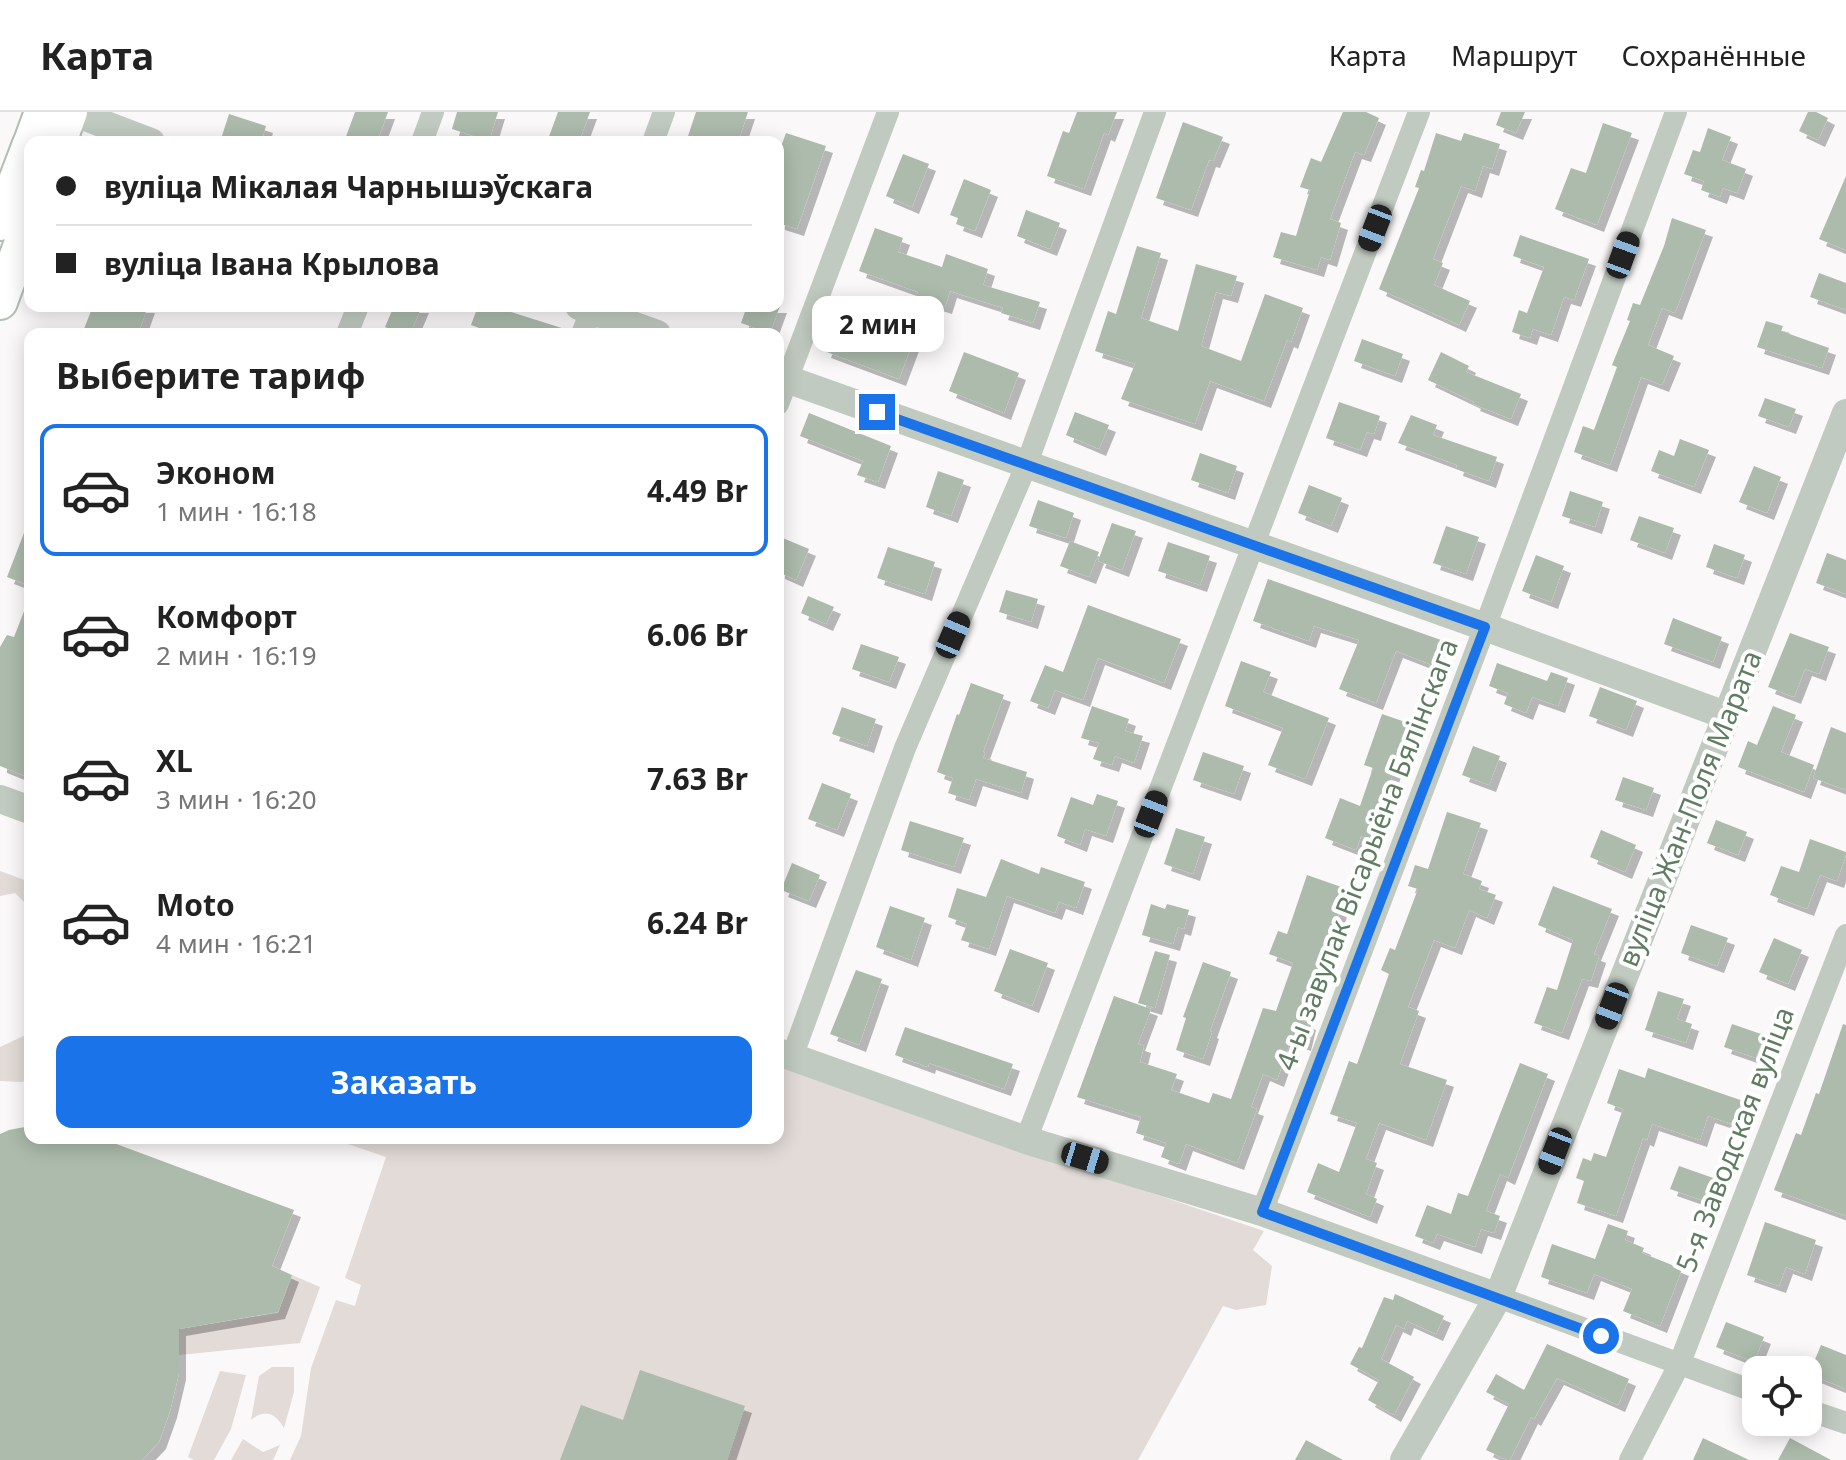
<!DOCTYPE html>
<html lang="ru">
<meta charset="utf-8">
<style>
:root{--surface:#fff;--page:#f2f2f2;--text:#222;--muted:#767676;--line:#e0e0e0;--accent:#1a73e8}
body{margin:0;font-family:"Noto Sans",sans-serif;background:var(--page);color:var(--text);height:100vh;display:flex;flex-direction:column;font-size:30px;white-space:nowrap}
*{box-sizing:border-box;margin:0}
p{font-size:26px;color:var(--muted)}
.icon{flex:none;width:44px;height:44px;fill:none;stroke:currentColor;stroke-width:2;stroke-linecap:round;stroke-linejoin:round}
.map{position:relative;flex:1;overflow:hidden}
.details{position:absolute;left:24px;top:216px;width:760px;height:816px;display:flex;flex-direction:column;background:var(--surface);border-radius:16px;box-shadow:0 4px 20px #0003}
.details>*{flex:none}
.top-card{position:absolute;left:24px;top:24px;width:760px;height:176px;border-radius:16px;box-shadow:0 4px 20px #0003;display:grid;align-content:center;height:176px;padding:0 32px;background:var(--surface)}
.buttons{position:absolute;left:1742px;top:1244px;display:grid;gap:16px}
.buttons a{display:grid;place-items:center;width:80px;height:80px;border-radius:16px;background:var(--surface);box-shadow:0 4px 20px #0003;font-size:40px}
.end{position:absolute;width:36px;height:36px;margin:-18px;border:10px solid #1a73e8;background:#fff;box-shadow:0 0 0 4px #fff}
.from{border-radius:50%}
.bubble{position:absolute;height:56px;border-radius:16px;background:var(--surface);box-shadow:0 4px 20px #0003;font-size:26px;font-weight:700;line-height:56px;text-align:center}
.car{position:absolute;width:24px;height:48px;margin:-24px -12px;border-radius:10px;box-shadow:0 0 6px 2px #0007;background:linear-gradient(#222 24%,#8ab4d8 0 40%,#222 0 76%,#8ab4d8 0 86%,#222 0)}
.top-card b{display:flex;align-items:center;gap:28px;height:76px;font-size:30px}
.top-card b+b{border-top:2px solid var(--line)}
.top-card i{width:20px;height:20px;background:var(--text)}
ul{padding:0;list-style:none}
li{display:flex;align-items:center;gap:24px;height:132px;margin:0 16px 12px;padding:0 16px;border:4px solid transparent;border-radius:16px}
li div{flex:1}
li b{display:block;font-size:30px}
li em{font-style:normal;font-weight:700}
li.current{border-color:var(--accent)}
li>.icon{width:72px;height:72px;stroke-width:1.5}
h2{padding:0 32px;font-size:36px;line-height:96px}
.cta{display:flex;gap:16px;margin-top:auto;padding:16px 32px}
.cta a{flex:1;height:92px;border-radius:16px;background:var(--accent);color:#fff;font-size:32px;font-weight:700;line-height:92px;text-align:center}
header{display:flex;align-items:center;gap:48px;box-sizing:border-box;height:112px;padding:0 40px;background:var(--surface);border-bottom:2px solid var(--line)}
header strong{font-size:38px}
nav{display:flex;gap:44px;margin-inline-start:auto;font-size:28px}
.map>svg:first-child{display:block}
</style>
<header>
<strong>Карта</strong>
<nav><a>Карта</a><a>Маршрут</a><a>Сохранённые</a></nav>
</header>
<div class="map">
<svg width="1846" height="1348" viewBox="0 0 1846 1348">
<defs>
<filter id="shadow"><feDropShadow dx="7" dy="7" stdDeviation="0" flood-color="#0004"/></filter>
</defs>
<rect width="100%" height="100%" fill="#faf8f8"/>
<path fill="#e2dbd8" d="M0 759 30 770V796L15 781 0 784Z
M30 921V967L22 970 0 969V935Z
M778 955 1264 1119 1253 1138 1272 1154 1266 1193 1236 1198 1223 1194 1138 1348H290L301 1324 311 1256 336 1188 355 1194 361 1173 345 1166 386 1045 330 1026H778Z
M292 1163 320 1175 300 1231 179 1243V1217L278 1201Z
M272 1255H294V1280L284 1316C276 1302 265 1296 251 1308L259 1264Z
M220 1259 246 1263 231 1317 214 1348H194L188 1345Z
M243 1327 263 1340 280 1333 273 1348H231Z"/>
<path fill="#acbbac" filter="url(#shadow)" d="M355 0H388L377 30H344Z
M457 0H498L489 29 452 17Z
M558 0H590L579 30H547Z
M696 0H748L738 30H686Z
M1077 0H1117L1108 23 1104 21 1084 77 1047 64 1063 19 1069 21Z
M1343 0H1366L1379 6 1364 43 1355 40 1330 107 1341 111 1330 148 1321 145 1317 158 1273 145 1281 120 1296 124 1310 78 1300 75 1311 46 1321 50Z
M1501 0H1525L1516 21 1496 13Z
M1808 0H1816L1828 6 1818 28 1799 19Z
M229 2 266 14 261 30H220Z
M1183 10 1223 25 1213 49 1209 48 1191 98 1156 86Z
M1603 11 1632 21 1597 113 1555 97 1571 56 1586 61Z
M1708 16 1731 25 1722 48 1746 57 1737 81 1723 76 1720 85 1701 78 1704 69 1684 62 1693 38 1700 40Z
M786 21 826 34 797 117 778 111V43Z
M1436 21 1461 29 1464 21 1500 32 1492 57 1483 54 1475 79 1461 74 1433 147 1443 151 1434 173 1470 189 1459 213 1379 177 1419 76 1415 75 1421 58 1424 59Z
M903 42 929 52 912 95 886 84Z
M1846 64V138L1819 127Z
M964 67 991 78 975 119 956 112 958 106 950 103Z
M1026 98 1060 111 1050 137 1017 124Z
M1672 106 1706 118 1675 201 1662 196 1648 233 1674 244 1662 273 1641 265 1610 353 1574 340 1583 314 1594 318 1617 255 1612 253 1630 209 1627 208 1633 191 1640 193 1664 134Z
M875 116 903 126 898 140 942 155 946 142 988 157 983 173 1040 190 1033 211 1001 201 1003 196 950 179 945 195 916 186 918 180 859 159Z
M1520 123 1589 147 1574 188 1564 185 1551 223 1533 217 1530 226 1512 220 1519 198 1527 201 1544 155 1513 144Z
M1137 134 1161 141 1141 206 1178 219 1196 152 1237 164 1231 184 1216 180 1201 234 1241 249 1265 182 1303 196 1291 230 1287 228 1264 289 1210 269 1195 312 1121 287 1135 252 1095 239 1108 199 1116 202Z
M1819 161 1846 171V198L1810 185Z
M93 194H148L138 222H82Z
M394 194H422L410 222H402L385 215Z
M478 194H492L568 218 567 222H496L471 213Z
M747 194H780L770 221 741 211Z
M850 194 917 219 899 267 824 239 835 208 844 212Z
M1766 209 1783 214 1781 219 1829 236 1822 256 1757 235Z
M1362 227 1403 242 1395 264 1354 249Z
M964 240 1019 261 1004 301 949 279Z
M1441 240 1469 254 1466 260 1521 282 1511 307 1473 292 1474 290 1428 268Z
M1765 286 1796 297 1789 315 1758 304Z
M1339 290 1380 304 1374 322 1367 320 1360 338 1326 326Z
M1075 300 1109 313 1099 337 1066 323Z
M809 301 891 334 878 370 857 363 863 349 800 324Z
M1411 303 1437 313 1433 323 1497 345 1489 369 1456 357 1457 353 1398 331Z
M1680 327 1709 338 1694 375 1651 359 1659 338 1674 344Z
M1200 341 1237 354 1228 381 1191 368Z
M1754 354 1781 365 1767 401 1739 390Z
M938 359 964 368 951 404 926 395Z
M1309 373 1342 386 1331 414 1298 401Z
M1570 379 1603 390 1595 415 1562 404Z
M1038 388 1074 401 1066 426 1029 414Z
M1639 404 1674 416 1665 441 1630 428Z
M29 408 30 409V474L7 465Z
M1112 411 1136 419 1122 458 1098 449Z
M1446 414 1479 425 1466 462 1433 451Z
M778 424 809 437 796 468 778 460Z
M1070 429 1099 440 1089 465 1060 454Z
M1168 430 1210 444 1200 473 1158 459Z
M1714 432 1745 443 1737 466 1706 455Z
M888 435 935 450 925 482 877 466Z
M1827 441 1846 448V482L1816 471Z
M1536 443 1564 454 1551 490 1522 479Z
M1268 467 1441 528 1432 553 1396 539 1376 591 1339 577 1359 528 1314 514 1309 529 1253 509Z
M1006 478 1038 487 1031 510 999 500Z
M808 484 834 495 826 512 801 501Z
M28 489H30V666L0 654V535L7 523 14 525Z
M1088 493 1181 527 1164 571 1098 546 1083 588 1055 578 1048 596 1030 589 1045 553 1063 560Z
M1673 506 1722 525 1713 550 1664 532Z
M1790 521 1829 535 1819 562 1805 557 1794 585 1768 575Z
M861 532 899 545 889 570 852 557Z
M1241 549 1271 560 1263 580 1329 606 1305 667 1268 653 1283 616 1225 594Z
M1497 551 1547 569 1551 560 1568 566 1558 594 1532 585 1526 601 1504 592 1508 581 1489 574Z
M971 571 1004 583 983 640 985 641 983 646 1027 660 1021 681 976 667 969 688 948 681 953 666 937 660 957 602 959 603Z
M1600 575 1637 589 1626 618 1589 604Z
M1092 594 1129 607 1125 619 1143 624 1134 651 1115 644 1112 653 1093 647 1099 631 1081 626Z
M1773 594 1796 603 1781 640 1814 653 1804 680 1738 655 1748 629 1757 633Z
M842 595 876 607 867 634 832 622Z
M1382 602 1411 612 1388 675 1392 676 1373 729 1361 724 1356 738 1325 726 1340 686 1360 694 1373 656 1364 653Z
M1831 615 1846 621V678L1813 666Z
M1473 634 1500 644 1489 673 1462 663Z
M1203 640 1244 654 1234 682 1193 668Z
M1623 665 1654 676 1646 698 1615 688Z
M822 671 851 682 837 718 808 707Z
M1097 682 1118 689 1106 724 1085 717 1080 733 1057 724 1071 685 1093 693Z
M1447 700 1481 711 1463 762 1482 769 1479 777 1496 783 1487 806 1469 798 1455 836 1434 828 1408 895 1419 899 1400 952 1447 968 1426 1028 1379 1011 1366 1047 1377 1051 1366 1082 1377 1087 1370 1105 1307 1080 1318 1051 1339 1060 1357 1011 1330 1002 1349 949 1357 952 1389 862 1381 858 1390 836 1395 838 1418 777 1408 774 1415 753 1428 757Z
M1716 708 1747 720 1738 743 1707 731Z
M910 709 964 726 954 755 901 738Z
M1176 716 1205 725 1193 762 1164 752Z
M1601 718 1636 733 1625 760 1590 745Z
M1810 727 1846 740V743L1837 769 1820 763 1807 797 1770 783 1781 754 1799 760Z
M1001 747 1039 762 1041 755 1085 770 1076 796 1059 790 1055 801 1007 784 989 837 961 828 967 812 948 805 957 776 986 785Z
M792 751 820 763 809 789 781 778Z
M1307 763 1347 777 1303 909 1309 911 1304 932 1291 928 1277 968 1263 962 1251 995 1257 997 1237 1051 1186 1032 1179 1052 1161 1045 1166 1031 1136 1021 1141 1005 1077 985 1114 884 1151 897 1138 932 1144 934 1140 950 1177 962 1171 978 1209 991 1213 981 1231 987 1263 896 1276 899 1293 851 1269 842 1278 819 1287 822Z
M1553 774 1612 797 1594 842 1599 844 1591 869 1582 867 1562 921 1534 911 1547 875 1557 878 1573 828 1538 813Z
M1151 792 1165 797 1167 792 1189 798 1184 817 1178 815 1173 832 1142 823Z
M890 794 925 806 911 848 876 835Z
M1691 813 1728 826 1717 854 1681 841Z
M1774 826 1802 838 1788 872 1759 860Z
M1010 837 1048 851 1032 894 994 879Z
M1155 839 1170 843 1155 896 1138 891Z
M1203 850 1231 860 1210 919 1212 920 1203 947 1176 938 1186 906 1183 905Z
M856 858 882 867 859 933 830 922Z
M1658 879 1684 887 1677 907 1692 912 1686 931 1645 918Z
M1732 912 1764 923 1756 946 1724 935Z
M1843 912 1846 913V1104L1774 1078 1796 1021 1801 1023 1816 981 1819 982Z
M905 915 1013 952 1004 977 929 951 928 955 895 943Z
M1520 951 1548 962 1508 1066 1500 1062 1486 1099 1500 1104 1494 1121 1481 1117 1475 1135 1437 1122 1433 1131 1415 1124 1427 1093 1451 1102 1458 1081 1468 1084Z
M1648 956 1746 990 1738 1014 1708 1004 1700 1028 1652 1012 1647 1028 1643 1026 1616 1104 1577 1091 1584 1069 1576 1066 1583 1046 1591 1049 1594 1041 1606 1045 1623 997 1607 991 1619 957 1645 966Z
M30 1014V1026H112L111 1030 294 1098 272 1154 292 1163 278 1200 179 1217V1261L170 1299 159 1330 142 1348H0V1022L9 1018Z
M1679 1054 1719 1068 1710 1091 1670 1077Z
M1765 1110 1816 1128 1805 1162 1786 1155 1779 1174 1747 1163Z
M1608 1112 1628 1119 1625 1128 1644 1136 1642 1141 1682 1157 1660 1214 1623 1199 1632 1177 1594 1162 1587 1181 1541 1165 1552 1132 1595 1147Z
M1395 1182 1444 1204 1436 1222 1407 1209 1404 1217 1396 1213 1381 1247 1414 1265 1394 1303 1368 1288 1379 1268 1350 1252 1359 1235 1362 1236 1384 1185 1393 1188Z
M1726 1210 1764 1225 1754 1250 1716 1235Z
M1547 1232 1629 1267 1618 1293 1557 1266 1534 1307 1531 1305 1510 1348H1507L1486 1338 1509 1292 1486 1280 1496 1262 1524 1278Z
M1821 1233 1846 1243V1277L1809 1262Z
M640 1258 745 1294 727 1348H560L581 1293 623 1308Z
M1703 1326 1749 1348H1693Z
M1790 1326 1831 1348H1778Z
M1306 1328 1343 1348H1295Z"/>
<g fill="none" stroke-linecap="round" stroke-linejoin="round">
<g stroke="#b2bdb3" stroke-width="38">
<path id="primary" d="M31 30 42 0
M59 30 70 0
M0 111 30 32
M0 190 30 108"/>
</g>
<path stroke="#c1cac1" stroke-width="22" d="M422 30 433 0
M653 30 664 0
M347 222 358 194
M582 222 593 194
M778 292 888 0
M792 945 905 636 1026 354 1155 0
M1026 1028 1419 0
M1262 1100 1485 515 1676 0
M1498 1185 1756 1280
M1808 1298 1846 1311
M1630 1348 1679 1253 1846 823"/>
<path stroke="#c1cac1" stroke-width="28" d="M72 0 151 30
M579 194 657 222
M778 264 1485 515 1725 603
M0 687 30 698
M778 940 1026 1028 1262 1100 1498 1185
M1404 1348 1498 1185 1846 301"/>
<use href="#primary" stroke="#fff" stroke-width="34"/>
</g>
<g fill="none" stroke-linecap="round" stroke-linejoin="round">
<path stroke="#1a73e8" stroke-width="10" d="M877 300 1485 515 1262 1100 1601 1224"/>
</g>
<g text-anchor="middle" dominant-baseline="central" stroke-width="8" stroke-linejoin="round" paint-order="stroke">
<g font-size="28" fill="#5f7d61" stroke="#fff">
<text transform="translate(1689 696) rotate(-68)">вуліца Жан-Поля Марата</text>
<text transform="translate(1366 742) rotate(-69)">4-ы завулак Вісарыёна Бялінскага</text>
<text transform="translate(1734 1027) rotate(-69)">5-я Заводская вуліца</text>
</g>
</g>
</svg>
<div class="buttons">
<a><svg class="icon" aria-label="locate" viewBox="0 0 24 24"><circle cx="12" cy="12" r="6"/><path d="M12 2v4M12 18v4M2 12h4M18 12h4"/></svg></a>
</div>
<i class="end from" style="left:1601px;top:1224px"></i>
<i class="end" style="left:877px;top:300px"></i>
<div class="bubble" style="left:812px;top:184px;width:132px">2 мин</div>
<i class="car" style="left:1375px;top:116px;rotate:201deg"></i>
<i class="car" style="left:1623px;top:143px;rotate:20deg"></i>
<i class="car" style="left:953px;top:523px;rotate:23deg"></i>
<i class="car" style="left:1151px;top:702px;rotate:21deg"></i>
<i class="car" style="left:1612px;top:894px;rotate:201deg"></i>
<i class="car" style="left:1555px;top:1039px;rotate:201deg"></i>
<i class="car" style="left:1085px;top:1046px;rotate:107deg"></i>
<div class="top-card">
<b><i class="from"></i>вуліца Мікалая Чарнышэўскага</b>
<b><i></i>вуліца Івана Крылова</b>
</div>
<section class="details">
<h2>Выберите тариф</h2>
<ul>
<li class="current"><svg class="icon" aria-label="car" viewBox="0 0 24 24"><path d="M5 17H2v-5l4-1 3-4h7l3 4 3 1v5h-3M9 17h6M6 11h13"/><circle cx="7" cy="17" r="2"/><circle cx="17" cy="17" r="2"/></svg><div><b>Эконом</b><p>1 мин · 16:18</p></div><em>4.49 Br</em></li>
<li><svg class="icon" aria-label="car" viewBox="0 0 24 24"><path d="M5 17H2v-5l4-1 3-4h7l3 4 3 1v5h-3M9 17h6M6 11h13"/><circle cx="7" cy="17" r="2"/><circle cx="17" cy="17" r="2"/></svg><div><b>Комфорт</b><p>2 мин · 16:19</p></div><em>6.06 Br</em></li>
<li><svg class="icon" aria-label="car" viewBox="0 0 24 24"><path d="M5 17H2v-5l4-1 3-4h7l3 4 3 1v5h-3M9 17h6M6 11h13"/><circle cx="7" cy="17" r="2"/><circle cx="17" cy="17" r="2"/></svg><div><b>XL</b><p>3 мин · 16:20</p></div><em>7.63 Br</em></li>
<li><svg class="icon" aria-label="car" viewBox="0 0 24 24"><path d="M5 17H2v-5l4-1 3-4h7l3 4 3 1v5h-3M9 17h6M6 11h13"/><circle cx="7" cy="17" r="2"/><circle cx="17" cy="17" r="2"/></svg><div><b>Moto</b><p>4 мин · 16:21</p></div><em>6.24 Br</em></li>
</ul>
<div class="cta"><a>Заказать</a></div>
</section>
</div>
